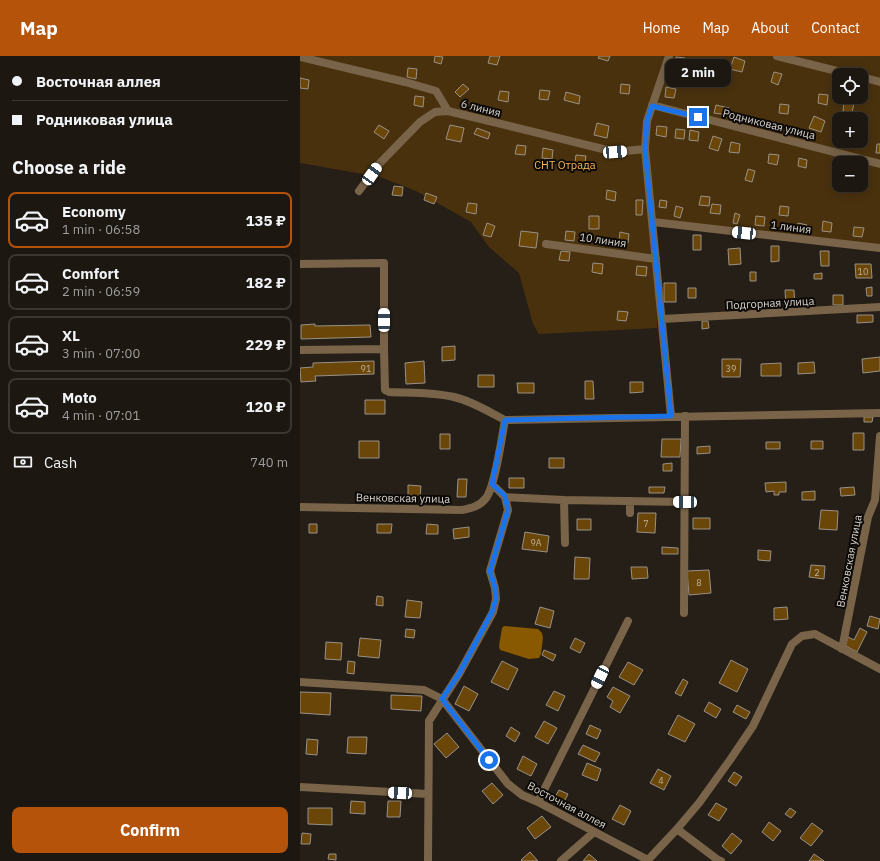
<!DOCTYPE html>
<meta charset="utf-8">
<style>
:root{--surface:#1c1711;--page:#29241f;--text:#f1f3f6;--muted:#a09f9f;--line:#3a3631;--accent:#b45309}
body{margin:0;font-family:"IBM Plex Sans",sans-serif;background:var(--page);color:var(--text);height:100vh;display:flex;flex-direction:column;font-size:15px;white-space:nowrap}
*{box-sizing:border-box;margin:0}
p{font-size:13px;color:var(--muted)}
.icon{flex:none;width:22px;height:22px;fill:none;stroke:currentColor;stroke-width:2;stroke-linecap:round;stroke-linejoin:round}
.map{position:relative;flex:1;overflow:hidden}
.sheet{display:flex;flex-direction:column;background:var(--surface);width:300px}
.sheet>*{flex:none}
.top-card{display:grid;align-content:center;height:88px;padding:0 12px;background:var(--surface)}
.controls{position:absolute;left:532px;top:12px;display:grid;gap:8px}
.controls a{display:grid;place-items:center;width:36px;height:36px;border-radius:8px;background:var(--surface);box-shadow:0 2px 10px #0003,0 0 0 1px var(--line);font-size:20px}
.end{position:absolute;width:18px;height:18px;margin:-9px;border:5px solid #1a73e8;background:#fff;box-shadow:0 0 0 2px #fff}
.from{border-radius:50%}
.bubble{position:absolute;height:28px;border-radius:8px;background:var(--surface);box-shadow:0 2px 10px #0003,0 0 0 1px var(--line);font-size:13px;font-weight:800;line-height:28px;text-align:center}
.car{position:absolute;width:12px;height:24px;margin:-12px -6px;border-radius:5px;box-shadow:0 0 3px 1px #0007;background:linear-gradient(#fff 24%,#345 0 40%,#fff 0 76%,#345 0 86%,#fff 0)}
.top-card b{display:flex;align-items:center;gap:14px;height:38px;font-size:15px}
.top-card b+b{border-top:1px solid var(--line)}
.top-card i{width:10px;height:10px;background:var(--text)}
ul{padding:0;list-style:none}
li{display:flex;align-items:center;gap:12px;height:56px;margin:0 8px 6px;padding:0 4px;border:2px solid var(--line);border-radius:8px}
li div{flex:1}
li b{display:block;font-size:15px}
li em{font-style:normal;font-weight:800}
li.selected{border-color:var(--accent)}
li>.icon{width:36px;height:36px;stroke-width:1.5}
h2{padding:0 12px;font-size:18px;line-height:48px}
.pay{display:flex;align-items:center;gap:10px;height:44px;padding:0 12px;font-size:15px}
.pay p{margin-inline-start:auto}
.button{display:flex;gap:8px;margin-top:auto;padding:8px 12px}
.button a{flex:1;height:46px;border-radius:8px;background:var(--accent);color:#fff;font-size:16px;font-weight:800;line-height:46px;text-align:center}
header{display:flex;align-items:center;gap:24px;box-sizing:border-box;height:56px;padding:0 20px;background:var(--accent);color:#fff}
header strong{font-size:19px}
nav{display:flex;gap:22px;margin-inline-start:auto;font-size:14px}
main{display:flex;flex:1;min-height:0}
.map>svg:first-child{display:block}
</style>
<header>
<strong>Map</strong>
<nav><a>Home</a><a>Map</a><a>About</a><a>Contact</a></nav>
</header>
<main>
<section class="sheet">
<div class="top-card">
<b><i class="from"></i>Восточная аллея</b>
<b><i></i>Родниковая улица</b>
</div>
<h2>Choose a ride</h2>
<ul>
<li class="selected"><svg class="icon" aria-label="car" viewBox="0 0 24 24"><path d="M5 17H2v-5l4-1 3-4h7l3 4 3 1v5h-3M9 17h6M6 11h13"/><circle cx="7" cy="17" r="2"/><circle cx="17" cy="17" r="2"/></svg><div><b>Economy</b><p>1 min · 06:58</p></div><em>135 ₽</em></li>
<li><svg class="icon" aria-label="car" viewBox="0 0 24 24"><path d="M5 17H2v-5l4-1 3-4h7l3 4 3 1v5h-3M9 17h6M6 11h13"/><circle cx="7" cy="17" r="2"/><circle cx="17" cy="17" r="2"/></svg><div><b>Comfort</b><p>2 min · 06:59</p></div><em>182 ₽</em></li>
<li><svg class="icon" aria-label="car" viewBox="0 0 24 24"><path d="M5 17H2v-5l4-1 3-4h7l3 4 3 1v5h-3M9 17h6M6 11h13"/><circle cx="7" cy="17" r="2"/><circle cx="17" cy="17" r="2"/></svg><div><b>XL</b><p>3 min · 07:00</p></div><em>229 ₽</em></li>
<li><svg class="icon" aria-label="car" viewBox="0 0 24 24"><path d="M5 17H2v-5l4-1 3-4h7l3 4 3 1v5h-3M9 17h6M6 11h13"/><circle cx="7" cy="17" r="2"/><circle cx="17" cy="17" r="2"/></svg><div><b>Moto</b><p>4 min · 07:01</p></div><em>120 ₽</em></li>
</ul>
<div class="pay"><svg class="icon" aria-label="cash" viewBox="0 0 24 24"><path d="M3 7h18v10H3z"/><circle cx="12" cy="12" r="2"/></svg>Cash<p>740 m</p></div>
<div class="button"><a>Confirm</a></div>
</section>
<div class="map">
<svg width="580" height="805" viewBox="0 0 580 805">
<rect width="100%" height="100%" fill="#251f17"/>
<path fill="#49310e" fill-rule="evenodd" d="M0 0H580V195L356 169 357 272 239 278 233 268 219 217 189 191 171 166 116 135 80 121 0 107ZM539 19H561V41H539ZM539 63H561V85H539ZM539 107H561V129H539Z"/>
<path fill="#895900" d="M204 570 238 573 242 577 243 582 241 598 239 602 229 603 200 594 199 590 202 572Z"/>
<path fill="#6b4609" stroke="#999188" d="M135 0 143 1 141 8 134 6Z
M190 0H200L197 9 188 7Z
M299 0H310L308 5 298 2Z
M376 1 385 2 384 11 374 10Z
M434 1 445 5 442 16 430 13Z
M108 12 117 13 116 23 107 21Z
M474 16 482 18 478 29 471 26Z
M0 22 9 24 8 33 0 32Z
M163 28 169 33 160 41 155 36Z
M321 28 330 29 329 38 320 37Z
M366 31 376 33 374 42 365 41Z
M240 34 250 35 248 44 239 43Z
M200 35 209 36 208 46 198 44Z
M266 36 280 40 279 48 264 44Z
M519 38 528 39 527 49 518 47Z
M115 40 124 41 123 51 114 49Z
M544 46 554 47 552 57 543 55Z
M480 48 489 49 488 58 479 57Z
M416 49 429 52 427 59 414 57Z
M514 60 525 65 521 76 509 72Z
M297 67 309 70 307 82 294 79Z
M79 69 89 75 84 83 74 76Z
M150 69 164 72 161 86 146 83Z
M357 70 367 71 366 81 356 79Z
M177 72 190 77 188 83 174 78Z
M376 73 385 74 384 83 375 82Z
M390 74 399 76 398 85 389 84Z
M413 80 422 83 418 95 409 92Z
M551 85H561L560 91 550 90Z
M431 86 440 88 439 97 429 96Z
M577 88H580V97H576Z
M217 89 226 90 225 99 215 98Z
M243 92 253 94 252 103 242 102Z
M469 98 479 99 477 109 468 107Z
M276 99 286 100 284 114 274 113Z
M499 102 507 104 506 112 498 110Z
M448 113 455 115 452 126 445 124Z
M94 130 103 131 102 140 92 139Z
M307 134 316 136 315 145 306 143Z
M126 137 137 141 134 148 124 144Z
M401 140 410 141 409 150 399 149Z
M336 144H343L342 159H336Z
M360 144 367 145 366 152 359 151Z
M168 147 177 148 176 158 166 156Z
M412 148 421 149 420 158 410 157Z
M376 150 383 152 380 162 374 160Z
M480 150 489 151 488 160 479 159Z
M435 157 440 159 437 168 433 167Z
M289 160H299V173H289Z
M456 160 465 161 464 170 455 169Z
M523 165 532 167 531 176 522 175Z
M187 167 195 170 191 181 183 179Z
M498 167 507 169 506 178 496 177Z
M554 171 564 172 562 181 553 180Z
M221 175 238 177 236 192 219 190Z
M266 175 275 176 274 185 265 184Z
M320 176 329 178 328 187 319 186Z
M393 179H401V194H393Z
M471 190H479V205L471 206Z
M440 192 441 208 429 209 428 193Z
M261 195 270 196 269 205 259 204Z
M520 195H529V210H521Z
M293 207 303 208 302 218 292 216Z
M555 208H571L572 222H556Z
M337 210 347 211 346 220 336 219Z
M450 216H456V225H450Z
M522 217V223H514V218Z
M364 227H376V246H364Z
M572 231V240H567L566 232Z
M388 232H396V242H388Z
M485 234H494L495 250 486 251Z
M533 239H543V249H533Z
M318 255 328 256 326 265 317 264Z
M557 259H573V266L557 267Z
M402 265H408L409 272 402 273Z
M15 268V270L70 269 71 281 1 283V269Z
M155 290V304L142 305V291Z
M580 301V315L563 317 562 303Z
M422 303H441L440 321H422Z
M74 305V318L15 320 16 325 1 326 0 312 13 311V307Z
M124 305 125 327 106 328 105 307Z
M514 306 515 317 498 318V307Z
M481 307V320H461V308Z
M178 319H194V331H178Z
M285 325H293L294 343H285Z
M330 326H343V336L330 337Z
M217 327H234V337H218Z
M65 344H85V358H65Z
M564 361H573L572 366H564Z
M553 377H564V394H553Z
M140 378H150V393H140Z
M362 383H381L380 401H361Z
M59 385H79V402H59Z
M511 385H523V393H511Z
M466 386H480V393H466Z
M410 390V397L397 398V391Z
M249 402H264V412H249Z
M372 407V415H363V408Z
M209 422H224V432H209Z
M158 423H167L166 441H157Z
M486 426V436H479V439H474V435L466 436 465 427Z
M108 429 121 430 120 440 108 439Z
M349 431H365L364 437H349Z
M554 431 555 439 541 440 540 432Z
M515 435V444H502V436Z
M521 454 538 455 537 474 519 473Z
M338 457H356L355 477 337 476Z
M393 462H410V473H393Z
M277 463H291V474H277Z
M9 468H17V477H9Z
M77 468H92L91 477H77Z
M127 468 138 469V478H126Z
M169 471V481L154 483 153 473Z
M225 476 249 480 247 496 222 493Z
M362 491 378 492V498H362Z
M458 494 471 495 470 505 458 504Z
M275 501 290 502 289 523H274Z
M511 509 525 510 524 523 509 521Z
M331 511H347L348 522 332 523Z
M409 514 411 537 389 539 387 515Z
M77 540 83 541V550L76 549Z
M107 544 122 546 120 562 105 561Z
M240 551 254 555 250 572 235 568Z
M487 551 488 563 474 564V552Z
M570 560 580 563 578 573 567 570Z
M560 572 567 576 557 596 544 589 548 581 554 584Z
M106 573 115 574 114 582 105 581Z
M60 582 81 584 79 602 58 600Z
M275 582 285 587 280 597 270 592Z
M26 586 42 587 41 604 25 603Z
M244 594 256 599 253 605 242 599Z
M431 604 448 613 437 636 419 627Z
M48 605 55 606 54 618 47 617Z
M202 605 218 613 208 634 191 626Z
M328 606 343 614 334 629 319 621Z
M383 623 388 626 381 640 375 637Z
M164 630 178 638 169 655 155 648Z
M313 631 330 640 320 657 310 651 313 645 307 641Z
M254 635 265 640 258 655 246 649Z
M0 636 31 637 30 659 0 657Z
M91 639 122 640 121 655 91 653Z
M409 646 421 653 416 662 404 655Z
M437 649 450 656 446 663 433 656Z
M378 659 395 668 385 686 368 678Z
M244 665 257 672 248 688 235 681Z
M290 669 301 674 297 683 286 678Z
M211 671 220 677 215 686 206 680Z
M147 677 159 691 146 702 134 688Z
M48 681H67L66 698 47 697Z
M7 683 18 684 17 699 6 698Z
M283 689 300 697 295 706 278 698Z
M223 700 237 708 231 720 217 713Z
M287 707 301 713 297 725 282 719Z
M358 713 371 720 364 734 350 727Z
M434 716 442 721 436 730 428 725Z
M192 727 203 739 193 748 182 735Z
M259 734 268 738 263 748 254 743Z
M51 745 65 746V758L50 757Z
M88 745H101L100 761H87Z
M416 747 427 753 419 765 408 759Z
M320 749 331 755 324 769 312 763Z
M8 752H32V769L8 768Z
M490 752 496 756 491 762 485 758Z
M242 760 251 771 235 783 227 772Z
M469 766 481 775 473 785 462 776Z
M512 767 523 775 511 790 500 782Z
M2 777 11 778 10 788H1Z
M432 777 442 785 431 798 422 790Z
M230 796 238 805H222L221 804Z
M29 798H36V804L28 803Z
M289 798 297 805H283Z
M514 798 524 805H509Z"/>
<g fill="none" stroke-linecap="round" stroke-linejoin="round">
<path stroke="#796449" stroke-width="8" d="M369 0 347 65 345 93 371 360
M477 0 553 19
M0 1 105 26 136 35 148 55
M561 21 580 26
M352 49 580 108
M59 135 78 109 120 66 135 56 148 55 315 96 345 93
M353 166 580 192
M246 188 356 203
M0 208 84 207V293
M362 263 580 251
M0 294 84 293 85 334 89 336C111 337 133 336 154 341 172 345 189 356 205 364L580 357
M192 428 205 441 264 444 385 446
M264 444 265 487
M330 445V457
M0 451 162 454C172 452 180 450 186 442 195 431 202 380 205 364
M384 557 385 360
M542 593 568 461 575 444 580 380
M0 626 124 634 142 643 208 728 222 739 238 746 348 804
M0 731 128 738
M238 746 328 565
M377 773 418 804 421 805
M128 805 129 665 159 618 193 556 196 543 195 532 190 515 208 454 205 441
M261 805 294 776
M347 805 377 773 399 747 430 704 453 670 492 588 502 580 515 578 580 613"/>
</g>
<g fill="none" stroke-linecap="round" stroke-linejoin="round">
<path stroke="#1a73e8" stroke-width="5" d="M189 704 142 643 159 618 192 556 196 543 195 532 190 515 208 454 205 440 192 428 205 364 371 360 345 93 347 65 352 50 398 61"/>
</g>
<g text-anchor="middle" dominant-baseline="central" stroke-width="4" stroke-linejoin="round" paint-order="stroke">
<g font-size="9" fill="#beb19e">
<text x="563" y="215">10</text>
<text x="66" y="312">91</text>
<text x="431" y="312">39</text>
<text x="346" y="467">7</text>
<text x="236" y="486">9А</text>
<text x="517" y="516">2</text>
<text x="399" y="526">8</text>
<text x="361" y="724">4</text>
</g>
<g font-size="11" fill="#d9d5d0" stroke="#0c0906">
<text transform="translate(181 52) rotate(14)">6 линия</text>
<text transform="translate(469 68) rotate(14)">Родниковая улица</text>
<text transform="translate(491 171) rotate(7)">1 линия</text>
<text transform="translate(303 184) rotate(8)">10 линия</text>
<text transform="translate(470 247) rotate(-3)">Подгорная улица</text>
<text transform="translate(103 442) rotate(1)">Венковская улица</text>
<text transform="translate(549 505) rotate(-79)">Венковская улица</text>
<text transform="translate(267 749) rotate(28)">Восточная аллея</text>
</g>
<g font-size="11" fill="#feb958" stroke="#0c0906">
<text x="265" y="109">СНТ Отрада</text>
</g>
</g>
</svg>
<div class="controls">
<a><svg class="icon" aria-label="locate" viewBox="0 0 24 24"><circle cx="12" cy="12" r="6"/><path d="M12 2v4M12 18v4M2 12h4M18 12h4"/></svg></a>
<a>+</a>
<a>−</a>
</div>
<i class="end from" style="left:189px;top:704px"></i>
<i class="end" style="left:398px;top:61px"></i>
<div class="bubble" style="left:365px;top:3px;width:66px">2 min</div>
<i class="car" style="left:315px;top:96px;rotate:86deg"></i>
<i class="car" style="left:72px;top:118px;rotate:35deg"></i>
<i class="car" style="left:444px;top:177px;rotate:276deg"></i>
<i class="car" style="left:84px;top:264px;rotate:0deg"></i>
<i class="car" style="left:385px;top:446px;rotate:271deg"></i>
<i class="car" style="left:300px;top:621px;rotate:206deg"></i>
<i class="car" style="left:100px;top:737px;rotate:273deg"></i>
</div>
</main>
